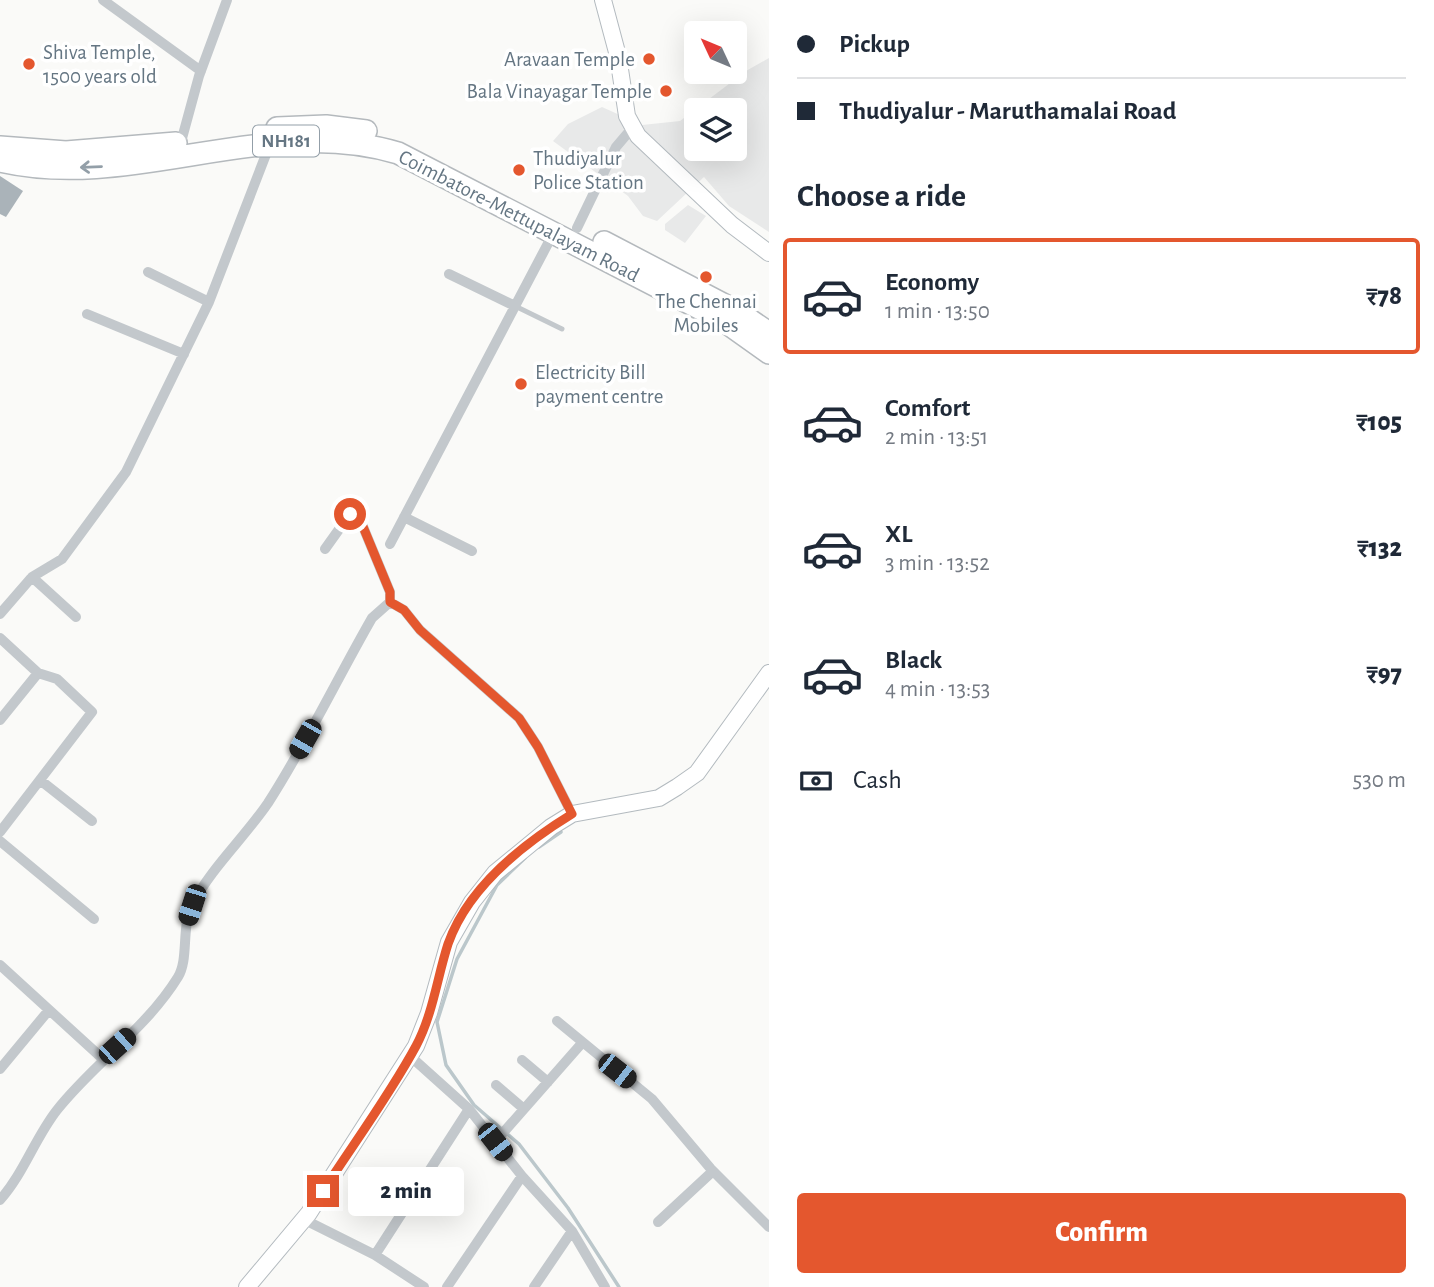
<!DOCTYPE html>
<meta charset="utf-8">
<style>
:root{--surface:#fff;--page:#f6f6f7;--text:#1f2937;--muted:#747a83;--line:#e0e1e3;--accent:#e4572e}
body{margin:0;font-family:"Alegreya Sans",sans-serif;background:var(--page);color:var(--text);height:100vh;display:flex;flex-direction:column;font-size:26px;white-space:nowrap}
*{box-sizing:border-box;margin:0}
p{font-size:23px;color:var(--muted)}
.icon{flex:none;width:38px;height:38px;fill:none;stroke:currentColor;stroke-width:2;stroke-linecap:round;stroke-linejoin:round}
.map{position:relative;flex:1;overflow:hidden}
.panel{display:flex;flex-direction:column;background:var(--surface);width:665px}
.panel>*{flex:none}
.hud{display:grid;align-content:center;height:154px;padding:0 28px;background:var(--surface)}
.needle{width:46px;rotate:314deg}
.controls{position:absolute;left:684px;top:21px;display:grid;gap:14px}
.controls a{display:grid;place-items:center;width:63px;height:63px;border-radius:7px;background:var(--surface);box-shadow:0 7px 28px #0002;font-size:35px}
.end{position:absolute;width:32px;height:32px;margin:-16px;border:9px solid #e4572e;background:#fff;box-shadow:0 0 0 4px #fff}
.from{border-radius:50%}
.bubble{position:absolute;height:49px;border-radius:7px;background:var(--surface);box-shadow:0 7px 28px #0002;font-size:23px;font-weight:800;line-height:49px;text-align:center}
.car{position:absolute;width:21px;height:42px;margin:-21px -10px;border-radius:9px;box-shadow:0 0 5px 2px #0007;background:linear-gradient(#222 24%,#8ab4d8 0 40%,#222 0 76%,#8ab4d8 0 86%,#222 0)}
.hud b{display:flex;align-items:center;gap:24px;height:66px;font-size:26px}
.hud b+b{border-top:2px solid var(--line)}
.hud i{width:18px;height:18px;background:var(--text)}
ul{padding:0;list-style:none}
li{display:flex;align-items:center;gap:21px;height:116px;margin:0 14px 10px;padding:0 14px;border:4px solid transparent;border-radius:7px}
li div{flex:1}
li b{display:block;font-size:26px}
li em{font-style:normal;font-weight:800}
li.active{border-color:var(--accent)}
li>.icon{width:63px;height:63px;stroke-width:1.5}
h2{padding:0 28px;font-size:32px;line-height:84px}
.pay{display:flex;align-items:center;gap:18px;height:77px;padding:0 28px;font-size:26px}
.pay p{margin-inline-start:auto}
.cta{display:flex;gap:14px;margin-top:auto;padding:14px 28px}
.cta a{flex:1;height:80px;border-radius:7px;background:var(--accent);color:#fff;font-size:28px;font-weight:800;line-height:80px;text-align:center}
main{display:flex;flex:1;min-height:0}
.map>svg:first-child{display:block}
</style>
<main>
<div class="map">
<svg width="769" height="1287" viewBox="0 0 769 1287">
<rect width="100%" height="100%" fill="#fafaf8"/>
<path fill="#e8e9e9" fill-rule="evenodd" d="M769 58V232L729 206 704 177 657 221 643 216 628 196 553 141 568 124 602 107 642 125 680 121 746 71ZM696 110H735V149H696Z
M688 205 706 216 685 243 665 230V224Z"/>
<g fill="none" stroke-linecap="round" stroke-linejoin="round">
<path stroke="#bbc7cb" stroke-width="3.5" d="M539 847 561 832
M525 858 497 885 457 959 437 1022 446 1065 474 1105 519 1144 568 1208 619 1287"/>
</g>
<path fill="#aab3b9" d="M0 176 23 191 6 217 0 214Z"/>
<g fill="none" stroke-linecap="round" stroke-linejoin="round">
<g stroke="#b3babf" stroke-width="18">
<path id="secondary" d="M603 0 618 56 627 116 638 136 732 225 769 253
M247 1287 309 1213 416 1046 429 1013 449 942 472 902 495 873 551 827 572 814 659 798 677 787 697 773 769 673"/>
</g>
<g stroke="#b4b9bd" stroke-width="24">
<path id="highway" d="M277 128 326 126 366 131
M0 147 66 152 176 143
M0 161C133 192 266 113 398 153L724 321 769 353
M604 242 738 312 769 333"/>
</g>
<path stroke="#c3c8cc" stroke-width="5" d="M515 306 562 329"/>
<path stroke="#c3c8cc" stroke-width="10" d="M103 0 201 71
M181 142 199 76 227 0
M577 228 616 147 633 127
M148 272 209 302
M449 274 515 306
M87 314 184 354
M404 517 472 551
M390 544 554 232
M325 549 350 514 359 517 390 592V602
M32 577 62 559 126 472 209 302 270 144
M0 614 32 577 76 617
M0 638 38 673 0 720
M40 780 92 821
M0 832 92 712 57 679 38 673
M0 841 94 919
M0 965 103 1059
M557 1021 652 1099 711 1169 769 1227
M410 1056 469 1109 522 1176 572 1231 605 1287
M522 1060 548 1082
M0 1069 49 1010
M496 1085 524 1109
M495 1142 582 1043
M0 1200C24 1173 35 1138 57 1110 94 1063 146 1029 178 977 189 959 181 928 192 905 211 868 245 837 268 803 306 744 337 679 372 618L390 602 404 610 420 630 519 718 538 747 572 814
M303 1219 375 1255 424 1287
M658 1222 713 1171
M375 1255 469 1109
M447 1287 522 1176
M534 1287 572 1231"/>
<use href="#secondary" stroke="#fff" stroke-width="16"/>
<use href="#highway" stroke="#fff" stroke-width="21"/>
</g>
<defs><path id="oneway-shaft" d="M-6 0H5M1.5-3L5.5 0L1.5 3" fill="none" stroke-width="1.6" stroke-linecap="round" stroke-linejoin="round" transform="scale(1.75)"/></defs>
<use stroke="#939fa8" href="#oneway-shaft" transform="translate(91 167) rotate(178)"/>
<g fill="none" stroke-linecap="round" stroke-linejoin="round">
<path stroke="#e4572e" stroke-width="9" d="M323 1191C354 1143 389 1096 416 1046 433 1014 437 978 448 944 468 887 523 844 572 814L538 747 519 718 420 630 404 610 390 602V592L359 517 350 514"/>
</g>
<g fill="#e4572e" stroke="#fff" stroke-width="2.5">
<circle cx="649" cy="59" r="7"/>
<circle cx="29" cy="64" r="7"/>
<circle cx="666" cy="91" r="7"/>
<circle cx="519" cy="170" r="7"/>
<circle cx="706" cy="277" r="7"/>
<circle cx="521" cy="384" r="7"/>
</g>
<g text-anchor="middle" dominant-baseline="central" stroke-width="7" stroke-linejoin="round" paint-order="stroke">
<rect fill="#fff" stroke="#939fa8" stroke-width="2" x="253" y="125.5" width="66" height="31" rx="5"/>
<g font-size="19" font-weight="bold" fill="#657683">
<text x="286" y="141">NH181</text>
</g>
<g font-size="21" fill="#657683" stroke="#fff" text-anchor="start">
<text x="43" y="52">Shiva Temple,<tspan x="43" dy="24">1500 years old</tspan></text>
<text x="635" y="59" text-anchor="end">Aravaan Temple</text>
<text x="652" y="91" text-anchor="end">Bala Vinayagar Temple</text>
<text x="533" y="158">Thudiyalur<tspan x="533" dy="24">Police Station</tspan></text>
<text x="706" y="301" text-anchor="middle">The Chennai<tspan x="706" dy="24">Mobiles</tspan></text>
<text x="535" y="372">Electricity Bill<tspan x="535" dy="24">payment centre</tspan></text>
</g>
<g font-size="21" fill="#657683" stroke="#fff">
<text transform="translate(519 216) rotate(27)">Coimbatore-Mettupalayam Road</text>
</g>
</g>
</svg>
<div class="controls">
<a><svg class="needle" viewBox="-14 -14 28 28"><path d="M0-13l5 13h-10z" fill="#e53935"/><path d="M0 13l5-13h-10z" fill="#747a83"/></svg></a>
<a><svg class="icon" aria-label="layers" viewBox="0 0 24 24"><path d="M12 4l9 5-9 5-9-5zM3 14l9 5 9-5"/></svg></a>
</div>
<i class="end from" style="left:350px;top:514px"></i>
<i class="end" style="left:323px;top:1191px"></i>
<div class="bubble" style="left:348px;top:1167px;width:116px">2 min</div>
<i class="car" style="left:305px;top:739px;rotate:210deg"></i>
<i class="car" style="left:192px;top:905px;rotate:198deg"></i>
<i class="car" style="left:117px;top:1046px;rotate:48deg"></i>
<i class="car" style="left:617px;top:1071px;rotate:128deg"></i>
<i class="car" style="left:495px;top:1142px;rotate:142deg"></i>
</div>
<section class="panel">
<div class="hud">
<b><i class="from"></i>Pickup</b>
<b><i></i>Thudiyalur - Maruthamalai Road</b>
</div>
<h2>Choose a ride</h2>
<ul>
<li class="active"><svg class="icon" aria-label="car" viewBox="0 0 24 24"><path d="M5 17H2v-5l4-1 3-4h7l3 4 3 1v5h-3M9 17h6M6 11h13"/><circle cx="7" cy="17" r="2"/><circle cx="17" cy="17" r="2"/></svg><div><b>Economy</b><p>1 min · 13:50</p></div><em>₹78</em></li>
<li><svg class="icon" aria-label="car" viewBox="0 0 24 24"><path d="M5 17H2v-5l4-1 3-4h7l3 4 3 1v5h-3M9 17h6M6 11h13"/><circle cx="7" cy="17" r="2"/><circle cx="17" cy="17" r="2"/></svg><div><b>Comfort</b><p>2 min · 13:51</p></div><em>₹105</em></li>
<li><svg class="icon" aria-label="car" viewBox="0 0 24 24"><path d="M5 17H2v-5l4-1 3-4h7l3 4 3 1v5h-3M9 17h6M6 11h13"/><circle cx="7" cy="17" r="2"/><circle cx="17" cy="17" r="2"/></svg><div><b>XL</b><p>3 min · 13:52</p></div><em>₹132</em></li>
<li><svg class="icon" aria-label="car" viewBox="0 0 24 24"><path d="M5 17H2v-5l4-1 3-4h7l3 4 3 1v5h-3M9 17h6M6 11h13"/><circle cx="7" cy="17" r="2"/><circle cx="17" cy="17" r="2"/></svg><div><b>Black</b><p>4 min · 13:53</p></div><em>₹97</em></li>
</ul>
<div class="pay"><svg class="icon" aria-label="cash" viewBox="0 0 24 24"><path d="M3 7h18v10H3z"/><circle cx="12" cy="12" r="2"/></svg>Cash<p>530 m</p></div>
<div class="cta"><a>Confirm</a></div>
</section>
</main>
